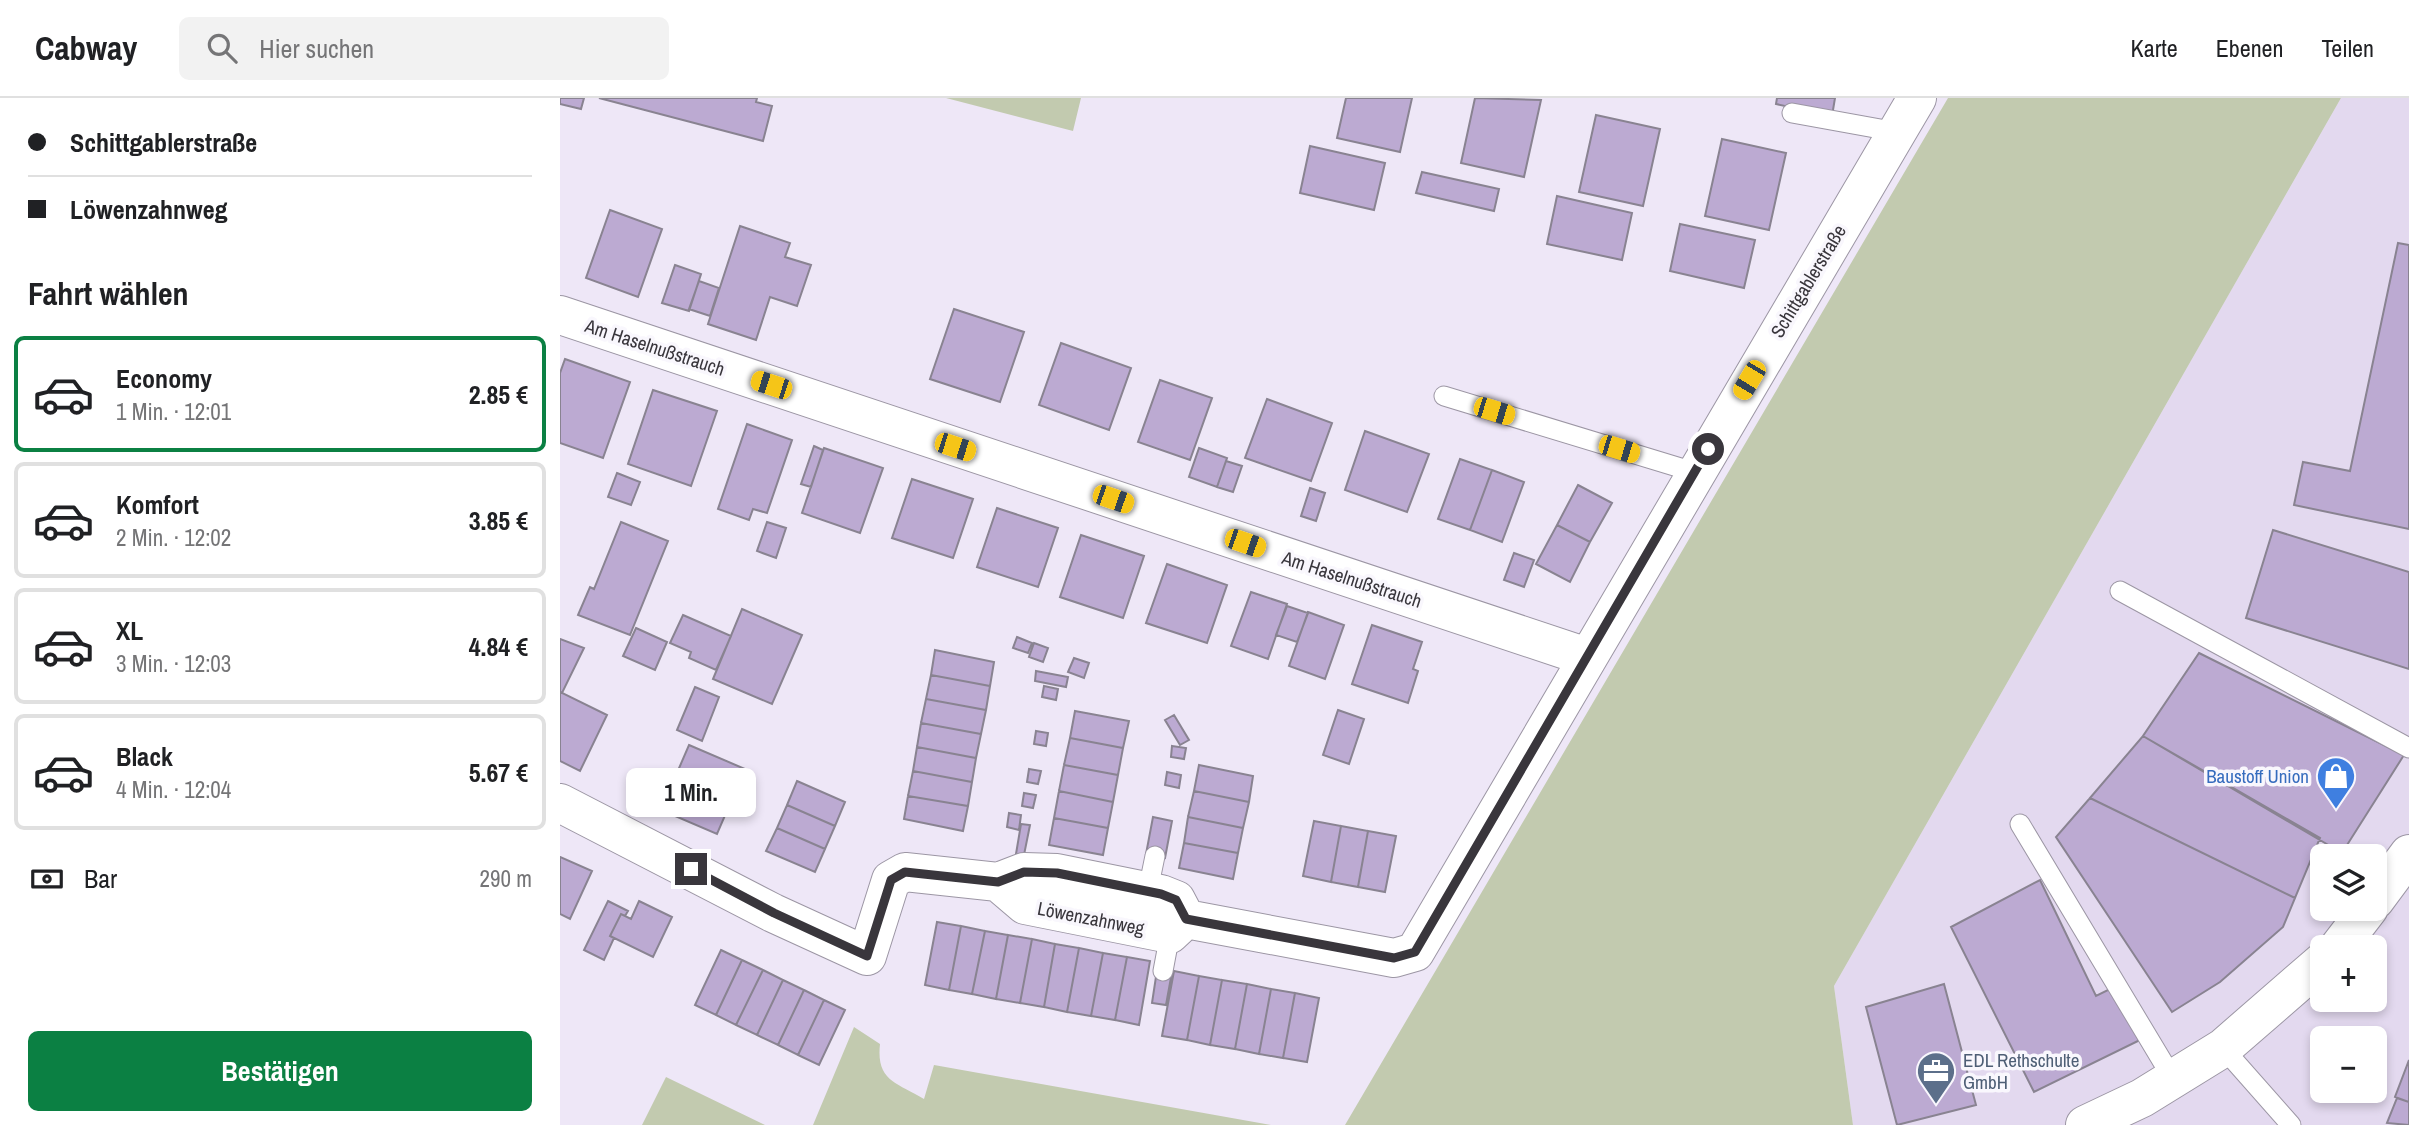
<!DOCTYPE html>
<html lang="de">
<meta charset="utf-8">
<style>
:root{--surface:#fff;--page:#f2f2f2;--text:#202124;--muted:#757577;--line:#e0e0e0;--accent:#0b8043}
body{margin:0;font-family:"Archivo Narrow",sans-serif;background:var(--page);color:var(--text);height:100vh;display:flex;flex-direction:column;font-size:26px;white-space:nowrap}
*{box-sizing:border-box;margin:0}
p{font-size:23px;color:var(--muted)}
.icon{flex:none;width:38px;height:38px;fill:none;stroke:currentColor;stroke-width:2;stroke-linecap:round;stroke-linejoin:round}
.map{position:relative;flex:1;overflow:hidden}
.details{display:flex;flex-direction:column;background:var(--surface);width:560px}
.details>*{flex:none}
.guide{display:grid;align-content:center;height:154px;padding:0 28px;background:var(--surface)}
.fabs{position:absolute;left:1750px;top:746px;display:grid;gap:14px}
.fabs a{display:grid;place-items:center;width:77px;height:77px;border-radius:10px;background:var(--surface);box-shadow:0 4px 10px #0003;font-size:35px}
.end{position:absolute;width:32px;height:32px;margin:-16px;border:9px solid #39363c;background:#fff;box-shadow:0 0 0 4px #fff}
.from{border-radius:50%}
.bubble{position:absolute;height:49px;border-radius:10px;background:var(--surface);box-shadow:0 4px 10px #0003;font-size:23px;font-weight:700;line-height:49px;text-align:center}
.car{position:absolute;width:21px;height:42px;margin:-21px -10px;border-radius:9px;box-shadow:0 0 5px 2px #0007;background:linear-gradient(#f5c518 24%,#345 0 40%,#f5c518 0 76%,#345 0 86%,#f5c518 0)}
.guide b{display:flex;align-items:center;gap:24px;height:66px;font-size:26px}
.guide b+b{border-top:2px solid var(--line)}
.guide i{width:18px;height:18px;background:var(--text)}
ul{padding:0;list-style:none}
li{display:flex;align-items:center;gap:21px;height:116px;margin:0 14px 10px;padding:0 14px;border:4px solid var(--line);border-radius:10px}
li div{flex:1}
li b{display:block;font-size:26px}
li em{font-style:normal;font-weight:700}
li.selected{border-color:var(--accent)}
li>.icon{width:63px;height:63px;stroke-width:1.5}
h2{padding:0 28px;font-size:32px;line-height:84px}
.pay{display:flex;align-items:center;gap:18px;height:77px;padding:0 28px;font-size:26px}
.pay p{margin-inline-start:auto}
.action{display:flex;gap:14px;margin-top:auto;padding:14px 28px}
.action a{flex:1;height:80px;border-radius:10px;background:var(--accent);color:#fff;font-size:28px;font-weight:700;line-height:80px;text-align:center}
header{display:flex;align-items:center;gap:42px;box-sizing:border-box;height:98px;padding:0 35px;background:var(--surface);border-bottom:2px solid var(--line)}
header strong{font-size:33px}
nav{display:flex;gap:38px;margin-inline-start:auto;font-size:24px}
.search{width:490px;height:63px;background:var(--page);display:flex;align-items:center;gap:18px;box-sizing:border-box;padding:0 24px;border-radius:10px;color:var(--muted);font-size:26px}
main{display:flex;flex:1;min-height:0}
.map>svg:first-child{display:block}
</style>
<header>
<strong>Cabway</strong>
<div class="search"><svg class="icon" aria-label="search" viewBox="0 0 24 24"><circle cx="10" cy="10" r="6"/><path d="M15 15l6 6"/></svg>Hier suchen</div>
<nav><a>Karte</a><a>Ebenen</a><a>Teilen</a></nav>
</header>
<main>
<section class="details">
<div class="guide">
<b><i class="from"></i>Schittgablerstraße</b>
<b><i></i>Löwenzahnweg</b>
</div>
<h2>Fahrt wählen</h2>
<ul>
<li class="selected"><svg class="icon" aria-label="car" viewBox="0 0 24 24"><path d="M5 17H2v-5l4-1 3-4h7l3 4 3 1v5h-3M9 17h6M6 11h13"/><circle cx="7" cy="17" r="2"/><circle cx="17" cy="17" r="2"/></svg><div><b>Economy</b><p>1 Min. · 12:01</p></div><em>2.85 €</em></li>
<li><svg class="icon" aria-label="car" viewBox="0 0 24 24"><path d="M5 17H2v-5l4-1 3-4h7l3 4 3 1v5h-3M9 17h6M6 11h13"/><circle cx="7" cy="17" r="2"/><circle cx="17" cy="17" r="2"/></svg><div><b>Komfort</b><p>2 Min. · 12:02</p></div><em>3.85 €</em></li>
<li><svg class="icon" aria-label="car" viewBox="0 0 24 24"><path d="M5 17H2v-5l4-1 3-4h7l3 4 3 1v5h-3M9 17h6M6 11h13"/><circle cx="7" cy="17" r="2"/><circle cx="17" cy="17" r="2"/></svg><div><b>XL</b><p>3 Min. · 12:03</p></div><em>4.84 €</em></li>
<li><svg class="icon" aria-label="car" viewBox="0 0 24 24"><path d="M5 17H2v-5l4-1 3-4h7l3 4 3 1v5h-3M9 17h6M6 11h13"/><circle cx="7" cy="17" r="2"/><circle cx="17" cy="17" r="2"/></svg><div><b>Black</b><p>4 Min. · 12:04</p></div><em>5.67 €</em></li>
</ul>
<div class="pay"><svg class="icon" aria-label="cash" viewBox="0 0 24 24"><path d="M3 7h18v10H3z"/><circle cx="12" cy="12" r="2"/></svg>Bar<p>290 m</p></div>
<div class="action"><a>Bestätigen</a></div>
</section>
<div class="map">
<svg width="1849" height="1027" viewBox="0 0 1849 1027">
<rect width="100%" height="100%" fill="#eee7f7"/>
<path fill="#e3d9ef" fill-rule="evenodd" d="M1781 0H1849V1027H1293L1274 888ZM1762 758H1815V810H1762ZM1762 849H1815V901H1762ZM1762 940H1815V992H1762Z"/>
<path fill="#c2caaf" d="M386 0H521L513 33Z
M1388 0H1781L1274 888 1293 1027H785Z
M294 929 320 946C316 983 336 984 364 1001L374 967 711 1027H253Z
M106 979 205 1027H82Z"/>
<path fill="#bcaad2" stroke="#898391" stroke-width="2" d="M0 0H24L21 11 0 6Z
M39 0H197L196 4 212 8 203 43Z
M786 0H852L840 54 777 40Z
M915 0 981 2 964 79 901 65Z
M1217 0H1275L1272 18 1216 6Z
M1036 17 1100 31 1083 108 1019 94Z
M1162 41 1226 55 1209 132 1145 118Z
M750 48 825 65 814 112 740 95Z
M862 74 939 91 934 113 856 95Z
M997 98 1072 115 1062 162 987 146Z
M50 112 102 131 78 199 26 180Z
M1120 126 1195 142 1184 190 1110 173Z
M180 128 230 145 225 159 251 167 237 208 210 199 196 242 148 226Z
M1838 145 1849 147V431L1734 407 1743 364 1790 373Z
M115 167 141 176 129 213 102 205Z
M139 183 159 190 150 218 129 211Z
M394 211 464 234 440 304 370 281Z
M501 245 571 270 549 332 479 307Z
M5 261 70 284 43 360 0 345V275Z
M600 282 652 300 630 362 578 344Z
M93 292 157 313 131 388 68 366Z
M707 301 772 325 751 383 685 360Z
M187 326 232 342 207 415 193 411 189 422 158 411Z
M805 333 869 356 847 414 785 392Z
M254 348 263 352 251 389 241 386Z
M264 350 323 370 300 435 242 415Z
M639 350 667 360 657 389 629 379Z
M900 361 932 372 910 432 878 421Z
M666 363 682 368 673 394 657 389Z
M932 372 964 384 942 444 910 432Z
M57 375 80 384 71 407 48 399Z
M352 381 413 401 393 460 332 440Z
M1018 387 1052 405 1030 444 997 427Z
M750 390 765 395 756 423 741 418Z
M437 410 498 430 478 489 417 469Z
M61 424 108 443 70 537 18 517 30 489 34 491Z
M207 424 226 430 216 460 197 453Z
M997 427 1030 444 1010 484 976 466Z
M1713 432 1849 474V571L1686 520Z
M521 437 584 458 563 520 500 499Z
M954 455 974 462 964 489 944 482Z
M607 466 667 487 647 545 586 525Z
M691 494 727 506 708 561 671 548Z
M727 508 748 515 737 544 716 537Z
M182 511 242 537 212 606 153 581Z
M748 514 784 527 765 581 729 568Z
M123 517 171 538 156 572 129 560 131 554 110 545Z
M812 527 862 544 853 571 858 573 848 605 792 586Z
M76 530 107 544 95 572 63 558Z
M457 539 472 545 468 555 453 550Z
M0 541 24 550 2 595 0 594Z
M474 545 488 550 483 564 469 559Z
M375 552 434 564 430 588 371 577Z
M1639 555 1844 657 1782 755 1583 638Z
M514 560 529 565 524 580 508 574Z
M476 573 508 579 506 589 475 583Z
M371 577 430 588 426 612 366 601Z
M484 588 498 591 496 602 482 599Z
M135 589 159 599 142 643 117 632Z
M0 594 47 617 20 673 0 663Z
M366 601 426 612 421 636 361 625Z
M778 612 804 621 789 666 763 657Z
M515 613 569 623 563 650 510 640Z
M614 617 629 642 620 647 605 622Z
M361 625 421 636 416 660 357 649Z
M476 633 488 635 486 648 474 646Z
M1583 638 1760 740 1735 800 1530 700Z
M510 640 563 650 558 677 504 667Z
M129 647 185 671 157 736 101 712Z
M612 648 626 650 624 661 611 659Z
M357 649 416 660 412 684 353 673Z
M504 667 558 677 553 704 499 693Z
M639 667 693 678 689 704 634 693Z
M469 671 481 673 478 686 467 684Z
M353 673 412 684 408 708 348 698Z
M607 674 621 677 619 690 605 687Z
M237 683 285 704 275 728 227 707Z
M499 693 553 704 548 730 494 720Z
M634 693 689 704 683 730 628 719Z
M464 695 476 697 473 710 462 708Z
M348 698 408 708 403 733 344 721Z
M1530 700 1735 800 1723 829 1660 884 1612 914 1496 739Z
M227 707 275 728 265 751 217 730Z
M449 715 461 717 459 732 447 729Z
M593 719 612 723 605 760 586 756Z
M628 719 683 730 678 755 624 745Z
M494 720 548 730 543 757 489 747Z
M754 723 781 728 771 784 743 778Z
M461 726 470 727 464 757 456 756Z
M781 728 808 733 798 789 771 784Z
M217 730 265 751 255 774 206 753Z
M808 733 836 738 825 794 798 789Z
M624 745 678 755 673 781 619 770Z
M0 759 32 773 10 821 0 816Z
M1480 782 1536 898 1554 889 1582 941 1474 994 1391 829Z
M48 803 68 813 65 818 61 816 50 838 54 840 44 862 24 852Z
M79 803 112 819 93 859 50 838 61 816 71 821Z
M377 824 401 828 389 892 365 887Z
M401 828 425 833 412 896 389 892Z
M425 833 448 837 436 901 412 896Z
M448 837 472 841 460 905 436 901Z
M472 841 495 846 484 909 460 905Z
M495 846 519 850 507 914 484 909Z
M519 850 543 855 531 918 507 914Z
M161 852 182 862 156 917 135 907Z
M543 855 567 859 555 922 531 918Z
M567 859 590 863 579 927 555 922Z
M182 862 203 872 176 927 156 917Z
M203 872 223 882 197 937 176 927Z
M597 872 612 874 606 907 592 905Z
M614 873 639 878 627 942 602 938Z
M639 878 662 882 650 947 627 942Z
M223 882 244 892 218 947 197 937Z
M662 882 687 886 675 951 650 947Z
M687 886 711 891 699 956 675 951Z
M1384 886 1416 1007 1337 1027 1306 909Z
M711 891 735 895 723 960 699 956Z
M244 892 264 902 238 957 218 947Z
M735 895 759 900 747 964 723 960Z
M264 902 285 912 259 967 238 957Z
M1849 962V1004L1835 999Z
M1837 1000 1849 1004V1027L1827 1025Z"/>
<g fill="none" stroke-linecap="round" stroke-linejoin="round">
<g stroke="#9c96a4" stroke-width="21">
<path id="service" d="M1232 15 1337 34
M884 298 1134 374
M1560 493 1849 650
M1460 726 1613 981
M588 792 595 758
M603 873 610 836
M1663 950 1731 1027"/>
</g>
<g stroke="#9c96a4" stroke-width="40">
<path id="minor" d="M0 217 1027 559
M0 705 213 815 307 858 331 782 345 774 438 784 464 774 497 775 601 796 616 802 626 821 834 860 855 854 1357 0
M438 784 465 807 610 836 626 821"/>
</g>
<g stroke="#9c96a4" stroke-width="40">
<path id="tertiary" d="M1815 802 1849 756
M1779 849 1809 810
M1525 1027 1582 1000 1663 950 1762 864"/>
</g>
<use href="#service" stroke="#fff" stroke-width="19"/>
<use href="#minor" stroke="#fff" stroke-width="38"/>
<use href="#tertiary" stroke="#fff" stroke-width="38"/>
</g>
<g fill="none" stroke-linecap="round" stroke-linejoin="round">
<path stroke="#39363c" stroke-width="9" d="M131 771 214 815 307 858 331 782 345 774 438 784 464 774 497 775 601 796 616 802 626 821 834 860 855 854 1148 351"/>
</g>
<defs>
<g id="shop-pin" transform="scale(2.0125)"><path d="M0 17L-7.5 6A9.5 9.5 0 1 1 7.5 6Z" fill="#3f7fe0" stroke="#f9f7fd"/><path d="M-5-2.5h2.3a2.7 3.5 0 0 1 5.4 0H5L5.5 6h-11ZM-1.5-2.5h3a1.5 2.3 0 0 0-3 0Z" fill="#fff"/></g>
<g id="office-pin" transform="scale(2.0125)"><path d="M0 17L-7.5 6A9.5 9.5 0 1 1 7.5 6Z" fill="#5c6f8a" stroke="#f9f7fd"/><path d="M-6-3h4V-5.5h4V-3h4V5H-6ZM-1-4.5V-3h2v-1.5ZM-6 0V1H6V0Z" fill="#fff"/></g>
</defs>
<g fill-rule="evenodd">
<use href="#shop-pin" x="1776" y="678"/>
<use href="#office-pin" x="1376" y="973"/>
</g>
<g text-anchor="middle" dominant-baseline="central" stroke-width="7" stroke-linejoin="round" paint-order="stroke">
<g font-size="19" fill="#39363c" stroke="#f9f7fd">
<text transform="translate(1248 183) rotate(-59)">Schittgablerstraße</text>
<text transform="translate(95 249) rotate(18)">Am Haselnußstrauch</text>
<text transform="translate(792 481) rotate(18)">Am Haselnußstrauch</text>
<text transform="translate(531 820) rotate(11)">Löwenzahnweg</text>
</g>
<g font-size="19" fill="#366cbe" stroke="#f9f7fd" text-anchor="end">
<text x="1749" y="678">Baustoff Union</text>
</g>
<g font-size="19" fill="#4e5e75" stroke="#f9f7fd" text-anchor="start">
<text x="1403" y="962">EDL Rethschulte<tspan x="1403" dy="22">GmbH</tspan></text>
</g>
</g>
</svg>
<div class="fabs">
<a><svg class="icon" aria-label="layers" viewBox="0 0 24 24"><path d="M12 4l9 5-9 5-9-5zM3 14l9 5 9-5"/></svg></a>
<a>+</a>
<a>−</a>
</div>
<i class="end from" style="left:1148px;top:351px"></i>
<i class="end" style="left:131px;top:771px"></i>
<div class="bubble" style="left:66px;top:670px;width:130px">1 Min.</div>
<i class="car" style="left:1189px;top:282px;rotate:211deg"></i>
<i class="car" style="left:211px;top:287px;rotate:288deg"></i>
<i class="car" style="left:934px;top:313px;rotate:107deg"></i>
<i class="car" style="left:395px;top:349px;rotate:108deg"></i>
<i class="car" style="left:1059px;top:351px;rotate:107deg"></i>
<i class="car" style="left:553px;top:401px;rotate:109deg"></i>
<i class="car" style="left:685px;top:445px;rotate:109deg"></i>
</div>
</main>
